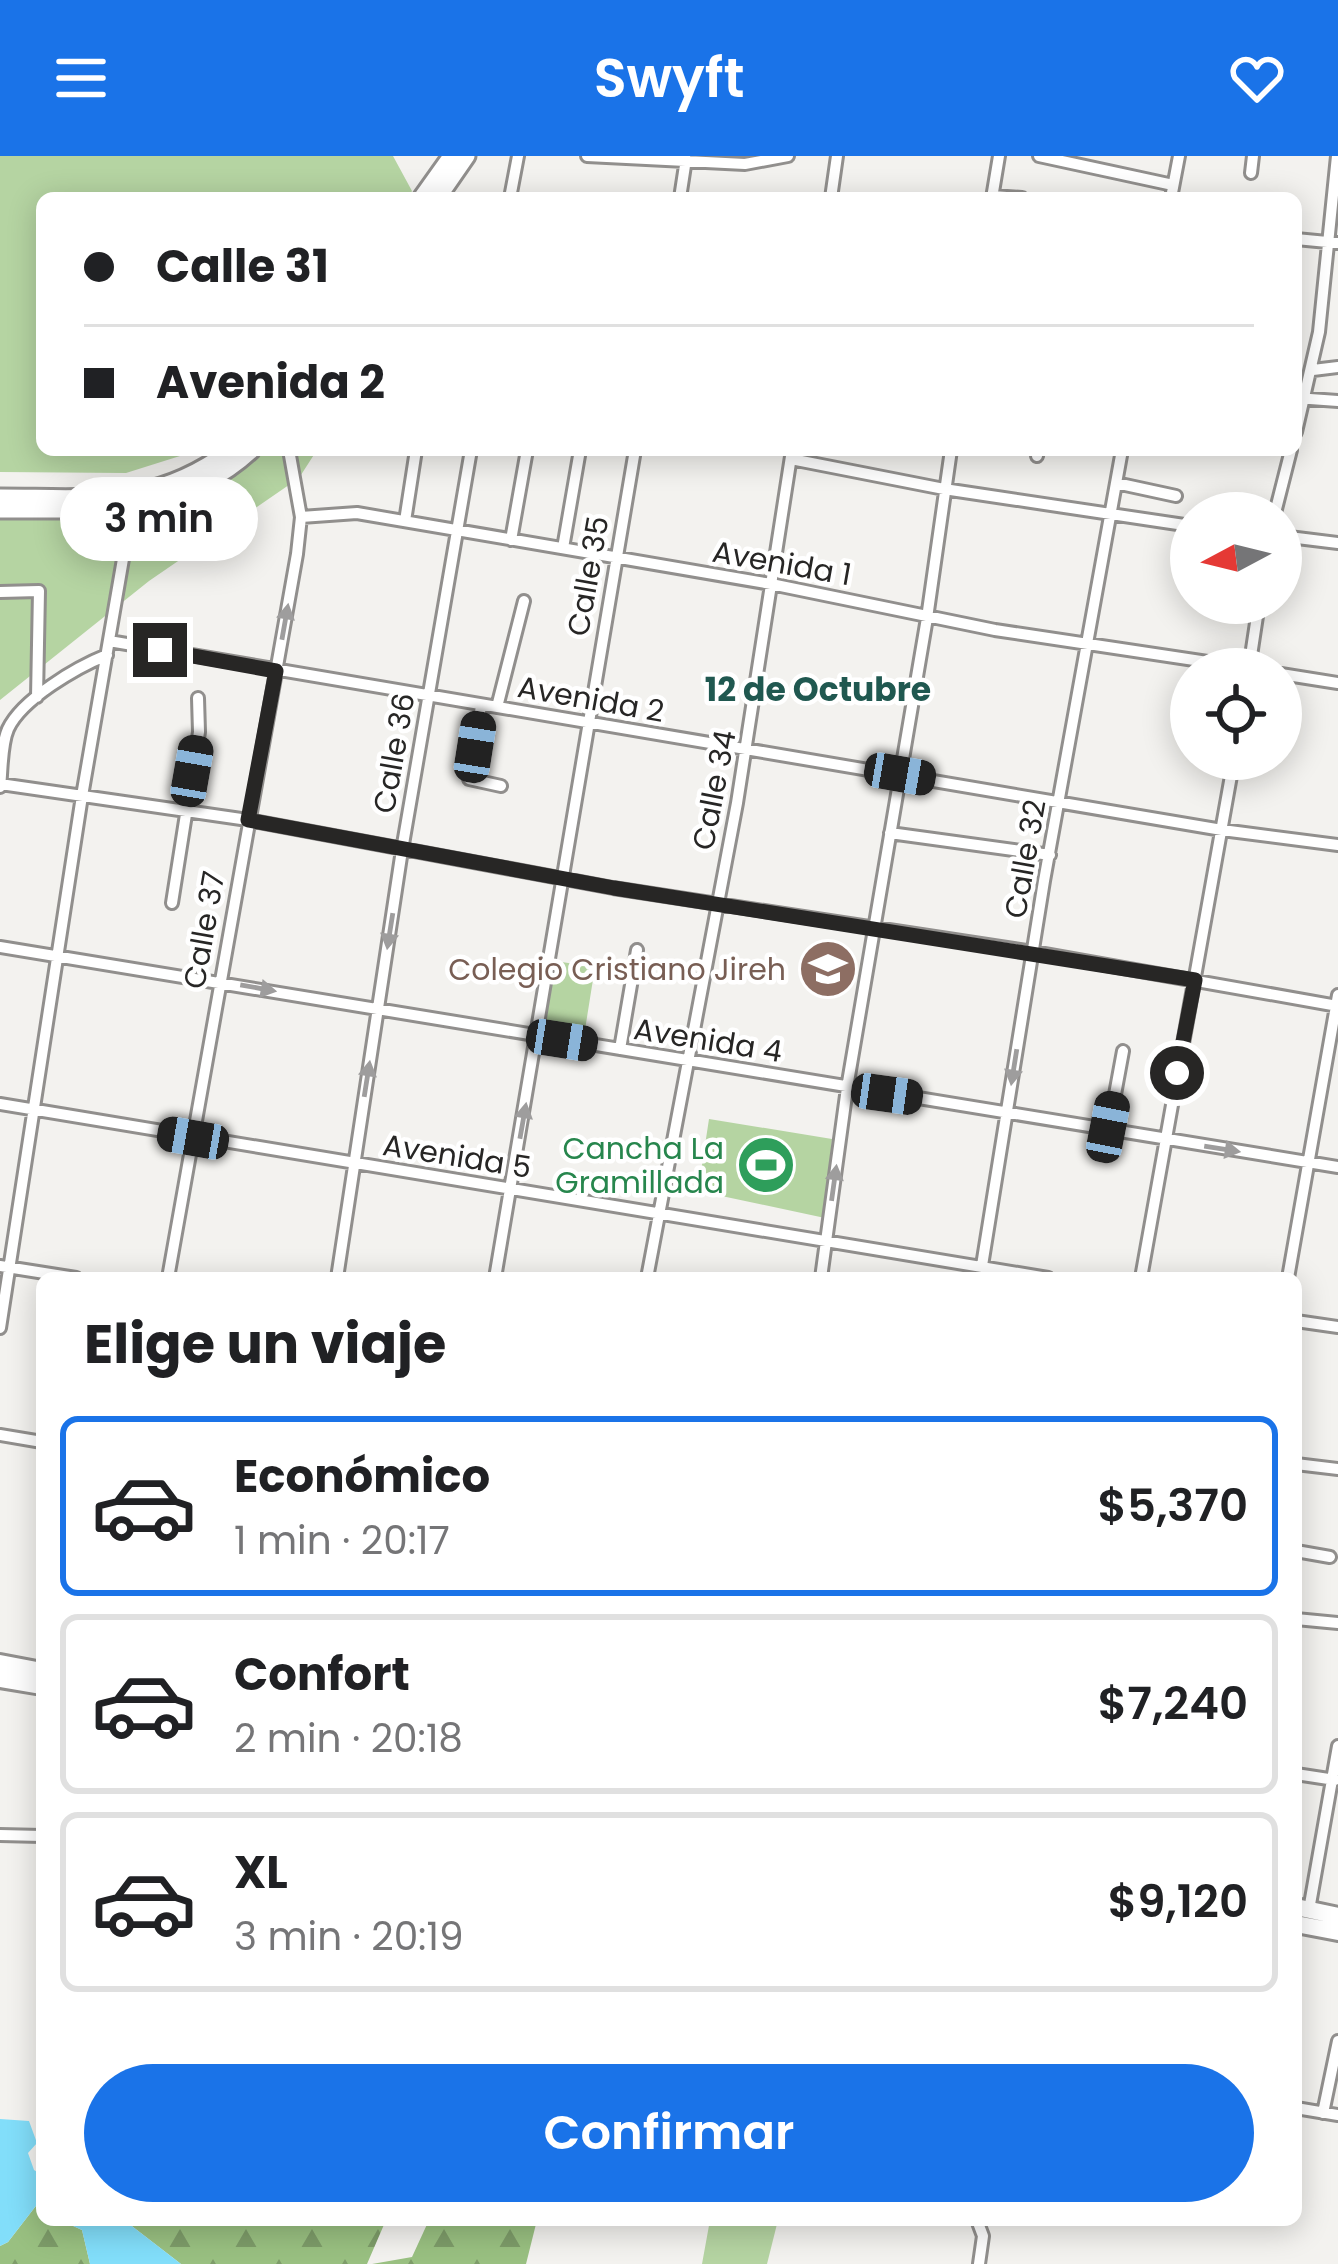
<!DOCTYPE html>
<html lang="es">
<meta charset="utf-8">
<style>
:root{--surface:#fff;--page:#f2f2f2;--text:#202124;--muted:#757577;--line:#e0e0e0;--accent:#1a73e8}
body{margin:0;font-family:Poppins,sans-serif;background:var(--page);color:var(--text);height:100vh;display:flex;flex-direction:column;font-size:45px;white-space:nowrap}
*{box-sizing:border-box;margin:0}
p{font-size:39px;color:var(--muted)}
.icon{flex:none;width:66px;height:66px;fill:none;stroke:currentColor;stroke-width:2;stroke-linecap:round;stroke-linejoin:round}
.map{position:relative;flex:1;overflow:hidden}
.side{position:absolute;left:36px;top:1116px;width:1266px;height:954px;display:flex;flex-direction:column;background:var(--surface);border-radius:18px;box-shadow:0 6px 30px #0003}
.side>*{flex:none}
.banner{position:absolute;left:36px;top:36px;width:1266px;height:264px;border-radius:18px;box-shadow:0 6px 30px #0003;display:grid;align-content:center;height:264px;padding:0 48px;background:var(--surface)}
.needle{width:78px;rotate:263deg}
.buttons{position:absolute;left:1170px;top:336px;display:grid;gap:24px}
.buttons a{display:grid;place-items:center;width:132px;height:132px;border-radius:50%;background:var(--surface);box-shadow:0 6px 30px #0003;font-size:60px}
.end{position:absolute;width:54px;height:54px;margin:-27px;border:15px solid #272625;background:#fff;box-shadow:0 0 0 6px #fff}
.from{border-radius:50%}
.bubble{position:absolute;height:84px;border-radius:42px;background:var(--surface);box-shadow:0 6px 30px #0003;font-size:39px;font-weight:600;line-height:84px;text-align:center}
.car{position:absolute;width:36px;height:72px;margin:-36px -18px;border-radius:15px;box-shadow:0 0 9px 3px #0007;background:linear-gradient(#222 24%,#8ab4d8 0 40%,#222 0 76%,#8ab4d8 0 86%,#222 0)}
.banner b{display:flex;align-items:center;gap:42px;height:114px;font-size:45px}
.banner b+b{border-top:3px solid var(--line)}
.banner i{width:30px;height:30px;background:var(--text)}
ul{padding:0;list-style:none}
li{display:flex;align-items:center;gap:36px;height:180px;margin:0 24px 18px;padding:0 24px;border:6px solid var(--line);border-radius:18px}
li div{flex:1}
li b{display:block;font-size:45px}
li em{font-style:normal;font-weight:600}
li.selected{border-color:var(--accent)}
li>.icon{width:108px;height:108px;stroke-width:1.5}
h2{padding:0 48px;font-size:54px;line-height:144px}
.cta{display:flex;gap:24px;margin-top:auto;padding:24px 48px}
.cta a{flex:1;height:138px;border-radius:72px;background:var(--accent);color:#fff;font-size:48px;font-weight:600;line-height:138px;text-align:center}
header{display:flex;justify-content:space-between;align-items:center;height:156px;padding:0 48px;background:var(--accent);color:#fff;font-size:54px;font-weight:600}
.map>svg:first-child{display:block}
</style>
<header><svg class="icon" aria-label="menu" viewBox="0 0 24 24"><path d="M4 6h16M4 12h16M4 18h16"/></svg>Swyft<svg class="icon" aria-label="heart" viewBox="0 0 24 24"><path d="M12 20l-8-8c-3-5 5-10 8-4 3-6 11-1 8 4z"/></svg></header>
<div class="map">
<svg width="1338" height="2108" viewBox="0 0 1338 2108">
<defs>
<pattern id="forest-firs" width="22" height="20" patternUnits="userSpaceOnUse" patternTransform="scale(3)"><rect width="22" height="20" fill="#99c081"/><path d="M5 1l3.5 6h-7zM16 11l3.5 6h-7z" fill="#7d9c69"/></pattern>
</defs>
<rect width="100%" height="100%" fill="#f3f2ef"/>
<path fill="#b5d4a2" d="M0 0H393L412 35 408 42H42V294H199L126 317 0 316Z
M265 294H317L299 322 149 425 0 544V358L223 323Z
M555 805 595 811 584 880 545 873Z
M709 963 832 983 825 1062 698 1035Z
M710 2064H778L767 2108H702Z"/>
<path fill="url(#forest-firs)" d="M42 2042V2064H60L82 2074 90 2108H0V2090L8 2086Z
M124 2064H386L367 2108H181Z
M429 2064H537L526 2108H372L412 2101Z"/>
<path fill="#82defa" d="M0 1963 29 1965 37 1987 28 1997 34 2014 42 2019V2042L8 2086 0 2090Z
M60 2064H124L181 2108H90L82 2074Z"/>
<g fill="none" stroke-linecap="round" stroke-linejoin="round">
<g stroke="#918f8d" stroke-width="16">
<path id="street" d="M587 0 745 8 788 0
M1039 0 1173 29
M1251 17 1253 0
M992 40 1022 42
M510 42 518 0
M680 42 686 3
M831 42 837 0
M992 42 999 0
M1171 42 1179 0
M1296 83 1338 87
M1313 214 1338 211
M1296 242 1338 245
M1296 276 1319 176 1337 0
M1037 300 1038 294
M791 303 944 333 1191 370
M1116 327 1176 340
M1275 357 1291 294
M301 361 357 357 771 428 995 474 1254 513
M405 365 416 294
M1281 380 1338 387
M511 384 527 294
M563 392 580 294
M0 436 39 435 37 541
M109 485 1222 674 1338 689
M1249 513 1259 447
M1281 518 1338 527
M481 550 469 623 501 630
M497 551 524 445
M0 628 248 664 613 732 1033 796 1338 850
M0 631C2 614 1 589 8 573 22 543 77 511 107 499
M890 677 1050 699
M172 747 199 576 198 542
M0 791 1338 1011
M620 893 637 794
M0 948 1048 1122
M1109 971 1123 895
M0 1110 76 1122
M168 1122 297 398 301 361 289 294
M337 1122 402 694 471 294
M495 1122C543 846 587 570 635 294
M647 1122 737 647 792 294
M821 1122 847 932 927 462 951 294
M980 1122 1044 725 1122 294
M1141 1122 1234 603
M1288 1122 1338 839
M1296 1165 1338 1171
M0 1172 82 640 132 351
M0 1279 42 1286
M1296 1308 1338 1313
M1296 1395 1330 1401
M1296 1463 1338 1467
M1296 1618 1335 1624
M0 1679 42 1680
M1309 1754 1338 1590
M1296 1952 1338 1959
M1323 1957 1338 1885
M977 2064 983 2080 979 2108"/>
</g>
<g stroke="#918f8d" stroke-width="21">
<path id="secondary" d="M421 42 451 0
M438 42 467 0
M0 341C90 341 154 351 230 294
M0 354C89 354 182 360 252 294"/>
</g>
<g stroke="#918f8d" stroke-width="22">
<path id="primary" d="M0 1507 42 1515
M0 1523 42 1530
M1296 1751 1338 1760
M1296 1768 1338 1776"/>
</g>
<use href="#street" stroke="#fff" stroke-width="10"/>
<use href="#secondary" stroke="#fff" stroke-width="15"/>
<use href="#primary" stroke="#fff" stroke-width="16"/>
</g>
<defs><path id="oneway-solid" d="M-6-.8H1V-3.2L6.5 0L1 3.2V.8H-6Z" transform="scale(3)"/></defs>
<g fill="#9e9d9d">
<use href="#oneway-solid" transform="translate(285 466) rotate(-80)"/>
<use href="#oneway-solid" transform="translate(390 775) rotate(99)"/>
<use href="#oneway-solid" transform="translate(258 832) rotate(10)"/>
<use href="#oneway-solid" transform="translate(1014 911) rotate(99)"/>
<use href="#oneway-solid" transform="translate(367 923) rotate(-81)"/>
<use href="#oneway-solid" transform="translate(523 965) rotate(-80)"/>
<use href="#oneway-solid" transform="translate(1222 993) rotate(9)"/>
<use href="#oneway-solid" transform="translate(834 1027) rotate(-82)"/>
</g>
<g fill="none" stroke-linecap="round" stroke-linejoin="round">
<path stroke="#272625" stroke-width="15" d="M160 494 276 515 248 664 614 732 1195 824 1177 917"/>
</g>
<defs>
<g id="school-disc" transform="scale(3)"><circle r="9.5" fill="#8d6e63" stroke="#fff"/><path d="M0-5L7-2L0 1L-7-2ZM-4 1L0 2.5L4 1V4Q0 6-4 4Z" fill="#fff"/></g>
<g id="stadium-disc" transform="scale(3)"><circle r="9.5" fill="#2e9e5b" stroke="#fff"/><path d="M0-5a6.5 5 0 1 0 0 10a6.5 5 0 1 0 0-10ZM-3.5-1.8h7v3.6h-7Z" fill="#fff"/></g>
</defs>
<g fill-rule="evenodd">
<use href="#school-disc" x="828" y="813"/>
<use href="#stadium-disc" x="766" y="1009"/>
</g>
<g text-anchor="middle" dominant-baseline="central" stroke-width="9" stroke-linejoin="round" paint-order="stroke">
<g font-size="30" fill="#272625" stroke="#fff">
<text transform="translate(782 407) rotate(10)">Avenida 1</text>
<text transform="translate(588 420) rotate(-80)">Calle 35</text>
<text transform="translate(591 543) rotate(10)">Avenida 2</text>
<text transform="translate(394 597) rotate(-80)">Calle 36</text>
<text transform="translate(714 634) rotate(-79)">Calle 34</text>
<text transform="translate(1025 703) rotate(-80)">Calle 32</text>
<text transform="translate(204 774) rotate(-80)">Calle 37</text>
<text transform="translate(708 884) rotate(9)">Avenida 4</text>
<text transform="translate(457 1000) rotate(9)">Avenida 5</text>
</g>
<g font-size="30" fill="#785e54" stroke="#fff" text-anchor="end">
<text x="786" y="813">Colegio Cristiano Jireh</text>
</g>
<g font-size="30" fill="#27864d" stroke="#fff" text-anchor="end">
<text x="724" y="992">Cancha La<tspan x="724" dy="34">Gramillada</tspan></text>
</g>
<g font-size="33" font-weight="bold" fill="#205850" stroke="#fff">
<text x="818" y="533">12 de Octubre</text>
</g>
</g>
</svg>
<div class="buttons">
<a><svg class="needle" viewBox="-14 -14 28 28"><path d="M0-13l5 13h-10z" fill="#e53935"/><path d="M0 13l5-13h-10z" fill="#757577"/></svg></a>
<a><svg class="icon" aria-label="locate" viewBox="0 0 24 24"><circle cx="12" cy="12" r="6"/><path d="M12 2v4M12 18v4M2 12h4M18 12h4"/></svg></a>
</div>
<i class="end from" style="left:1177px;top:917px"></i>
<i class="end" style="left:160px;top:494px"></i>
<div class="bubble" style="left:60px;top:321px;width:198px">3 min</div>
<i class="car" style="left:475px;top:591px;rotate:9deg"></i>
<i class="car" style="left:192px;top:615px;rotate:10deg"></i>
<i class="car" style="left:900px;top:618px;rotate:100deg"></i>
<i class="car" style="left:562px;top:884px;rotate:99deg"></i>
<i class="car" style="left:887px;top:938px;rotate:98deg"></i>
<i class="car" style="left:1108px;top:971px;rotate:11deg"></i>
<i class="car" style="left:193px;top:982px;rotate:280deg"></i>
<div class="banner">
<b><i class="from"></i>Calle 31</b>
<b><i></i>Avenida 2</b>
</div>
<section class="side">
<h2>Elige un viaje</h2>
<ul>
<li class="selected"><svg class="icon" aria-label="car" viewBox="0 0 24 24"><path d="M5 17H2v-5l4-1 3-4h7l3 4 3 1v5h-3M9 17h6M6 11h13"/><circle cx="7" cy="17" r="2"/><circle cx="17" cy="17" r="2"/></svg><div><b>Económico</b><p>1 min · 20:17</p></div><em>$5,370</em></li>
<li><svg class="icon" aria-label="car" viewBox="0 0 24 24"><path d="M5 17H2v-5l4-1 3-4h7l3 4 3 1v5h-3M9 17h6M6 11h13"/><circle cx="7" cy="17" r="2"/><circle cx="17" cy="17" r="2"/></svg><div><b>Confort</b><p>2 min · 20:18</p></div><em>$7,240</em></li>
<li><svg class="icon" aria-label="car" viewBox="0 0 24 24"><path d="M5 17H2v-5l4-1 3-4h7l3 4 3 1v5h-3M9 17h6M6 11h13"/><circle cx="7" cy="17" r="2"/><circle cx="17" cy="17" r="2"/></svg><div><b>XL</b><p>3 min · 20:19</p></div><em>$9,120</em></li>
</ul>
<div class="cta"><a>Confirmar</a></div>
</section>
</div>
